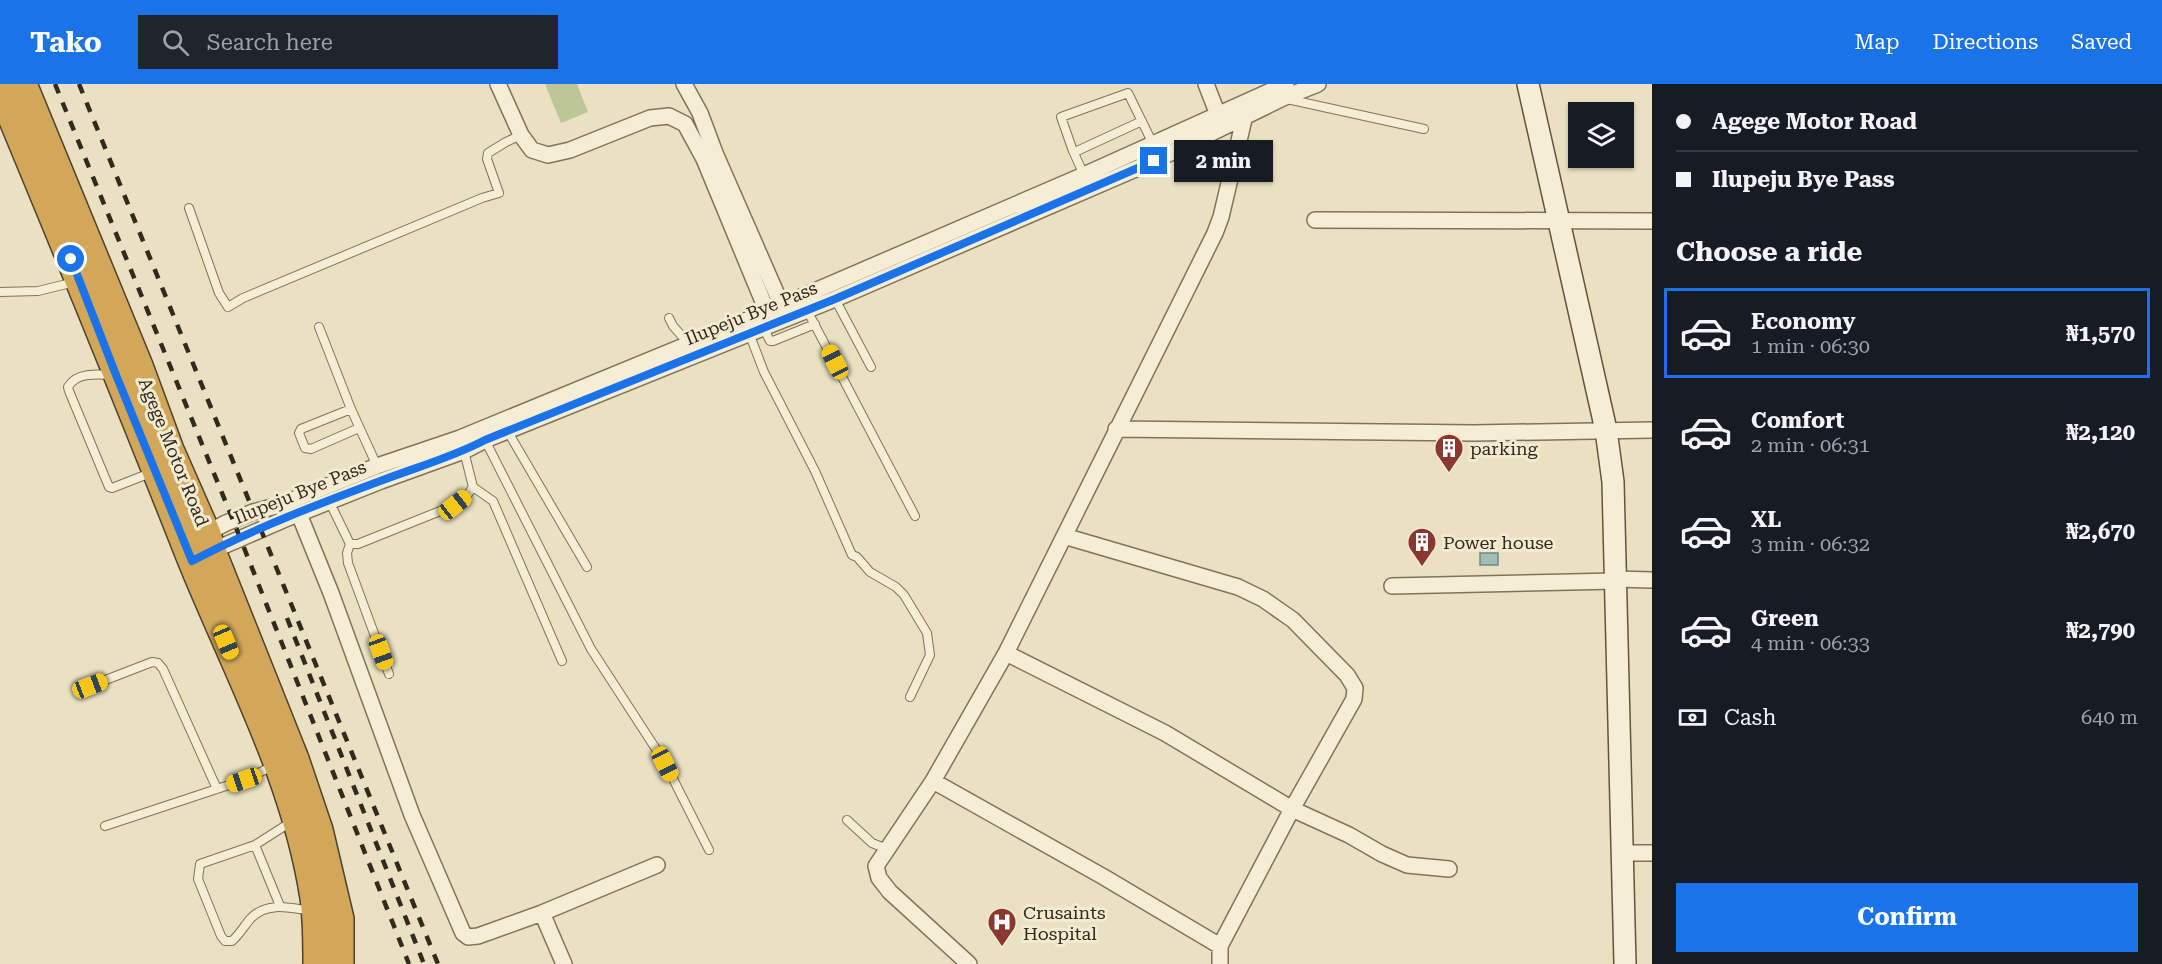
<!DOCTYPE html>
<meta charset="utf-8">
<style>
:root{--surface:#171b24;--page:#20242c;--text:#f1f3f6;--muted:#9ea1a6;--line:#363941;--accent:#1a73e8}
body{margin:0;font-family:"Roboto Serif",serif;background:var(--page);color:var(--text);height:100vh;display:flex;flex-direction:column;font-size:22px;white-space:nowrap}
*{box-sizing:border-box;margin:0}
p{font-size:20px;color:var(--muted)}
.icon{flex:none;width:33px;height:33px;fill:none;stroke:currentColor;stroke-width:2;stroke-linecap:round;stroke-linejoin:round}
.map{position:relative;flex:1;overflow:hidden}
.panel{display:flex;flex-direction:column;background:var(--surface);width:510px}
.panel>*{flex:none}
.top-card{display:grid;align-content:center;height:132px;padding:0 24px;background:var(--surface)}
.fabs{position:absolute;left:1568px;top:18px;display:grid;gap:12px}
.fabs a{display:grid;place-items:center;width:66px;height:66px;border-radius:0px;background:var(--surface);box-shadow:0 2px 4px #0004;font-size:30px}
.end{position:absolute;width:27px;height:27px;margin:-14px;border:8px solid #1a73e8;background:#fff;box-shadow:0 0 0 3px #fff}
.from{border-radius:50%}
.bubble{position:absolute;height:42px;border-radius:0px;background:var(--surface);box-shadow:0 2px 4px #0004;font-size:20px;font-weight:700;line-height:42px;text-align:center}
.car{position:absolute;width:18px;height:36px;margin:-18px -9px;border-radius:8px;box-shadow:0 0 4px 2px #0007;background:linear-gradient(#f5c518 24%,#345 0 40%,#f5c518 0 76%,#345 0 86%,#f5c518 0)}
.top-card b{display:flex;align-items:center;gap:21px;height:57px;font-size:22px}
.top-card b+b{border-top:2px solid var(--line)}
.top-card i{width:15px;height:15px;background:var(--text)}
ul{padding:0;list-style:none}
li{display:flex;align-items:center;gap:18px;height:90px;margin:0 12px 9px;padding:0 12px;border:3px solid transparent;border-radius:0px}
li div{flex:1}
li b{display:block;font-size:22px}
li em{font-style:normal;font-weight:700}
li.on{border-color:var(--accent)}
li>.icon{width:54px;height:54px;stroke-width:1.5}
h2{padding:0 24px;font-size:27px;line-height:72px}
.pay{display:flex;align-items:center;gap:15px;height:66px;padding:0 24px;font-size:22px}
.pay p{margin-inline-start:auto}
.button{display:flex;gap:12px;margin-top:auto;padding:12px 24px}
.button a{flex:1;height:69px;border-radius:0px;background:var(--accent);color:#fff;font-size:24px;font-weight:700;line-height:69px;text-align:center}
header{display:flex;align-items:center;gap:36px;box-sizing:border-box;height:84px;padding:0 30px;background:var(--accent);color:#fff}
header strong{font-size:28px}
nav{display:flex;gap:33px;margin-inline-start:auto;font-size:21px}
.search{width:420px;height:54px;background:var(--page);display:flex;align-items:center;gap:15px;box-sizing:border-box;padding:0 21px;border-radius:0px;color:var(--muted);font-size:22px}
main{display:flex;flex:1;min-height:0}
.map>svg:first-child{display:block}
</style>
<header>
<strong>Tako</strong>
<div class="search"><svg class="icon" aria-label="search" viewBox="0 0 24 24"><circle cx="10" cy="10" r="6"/><path d="M15 15l6 6"/></svg>Search here</div>
<nav><a>Map</a><a>Directions</a><a>Saved</a></nav>
</header>
<main>
<div class="map">
<svg width="1652" height="880" viewBox="0 0 1652 880">
<defs>
<pattern id="water-ripples" width="26" height="14" patternUnits="userSpaceOnUse" patternTransform="scale(1.5)"><rect width="26" height="14" fill="#a4bcb7"/><path d="M2 4q2-2 4 0t4 0M15 11q2-2 4 0t4 0" fill="none" stroke="#869994"/></pattern>
</defs>
<rect width="100%" height="100%" fill="#e9e1c2"/>
<path fill="#bdc697" d="M545 0H577L588 28 561 39Z"/>
<path fill="url(#water-ripples)" stroke="#6c8985" stroke-width="1.5" d="M1480 469H1498V481H1480Z"/>
<g fill="none" stroke-linecap="round" stroke-linejoin="round">
<g stroke="#81735b" stroke-width="10">
<path id="lane" d="M1287 15 1424 45
M1073 67H1077L1142 37
M1084 91 1073 67 1061 33 1128 9 1153 60
M189 124 219 209 228 223 243 214 482 114 499 109 487 75 488 69 506 58 521 51
M0 208 38 207 75 198
M835 215 871 283
M812 225 808 228 915 432
M669 234 673 242 689 260
M319 243 351 325
M766 244 764 245 770 257H773L815 240
M749 249 764 288 815 387 852 471 857 473 870 488 896 503 904 511 927 549 930 571 910 613
M113 291C98 290 76 288 68 303L69 307 109 403 112 404 153 388
M359 344 311 365 305 364 299 349 301 345 351 325 377 382
M508 348 587 483
M485 356 591 565 665 679 709 766
M473 403 493 417 562 577
M335 417 332 423 350 460H358L455 421 466 413 473 403 464 367
M350 460 347 469 348 479 389 590
M90 602 152 578 158 579 163 585 217 705
M847 736 872 759 887 765
M291 738 255 761 200 780 198 795 221 852 225 857H232C240 850 244 842 251 834 268 817 291 824 312 827
M105 742 244 696 273 682
M255 761 280 822"/>
</g>
<g stroke="#81735b" stroke-width="18">
<path id="street" d="M498 0 521 51 532 66 548 71 570 66 650 34 669 32 685 40 704 75 771 237
M684 0 700 29 715 69 785 229
M1206 0 1218 31
M1315 136 1652 137
M1116 345 1474 349 1652 346
M299 430 331 509 412 731 463 849 468 853 478 852 542 829 657 781
M201 452 226 439 253 428 280 421 377 382 460 354 752 234 1084 91 1286 0
M1064 452 1238 503 1263 515 1293 536 1347 591 1355 604 1354 615 1292 725 1220 862V880
M207 469 283 436 381 397 464 367 485 356 835 215 1154 77 1283 14 1318 0
M1616 495 1652 496
M1392 502 1616 497
M1006 569 1165 649 1292 725 1349 751 1382 770 1407 781 1449 785
M933 697 1102 792 1220 862
M1623 769H1652
M542 829 564 880
M969 880 890 808 879 794 876 782 933 697 1006 569 1215 149 1221 133 1246 27"/>
</g>
<g stroke="#63543e" stroke-width="24">
<path id="secondary" d="M1528 0 1606 346 1613 398 1625 880"/>
</g>
<g stroke="#4f412f" stroke-width="30">
<path id="highway" d="M23 0 139 282 170 366 207 450 212 467 295 675 319 746 340 835V880
M0 5C65 161 129 318 191 475 236 586 296 695 314 814 317 836 317 858 317 880"/>
</g>
<use href="#lane" stroke="#f5eed4" stroke-width="8"/>
<use href="#street" stroke="#f5eed4" stroke-width="15"/>
<use href="#secondary" stroke="#f5eed4" stroke-width="21"/>
<use href="#highway" stroke="#d2a759" stroke-width="27"/>
<path stroke="#332a1e" stroke-width="4.5" stroke-dasharray="10 10" stroke-linecap="butt" d="M55 0 233 436 409 880
M79 0 438 880
M287 534 424 880"/>
</g>
<g fill="none" stroke-linecap="round" stroke-linejoin="round">
<path stroke="#1a73e8" stroke-width="8" d="M71 175 116 291 192 477C253 445 318 420 383 396 417 383 453 373 485 356L835 215 1154 77"/>
</g>
<defs>
<g id="building-pin" transform="scale(1.5)"><path d="M0 17L-7.5 6A9.5 9.5 0 1 1 7.5 6Z" fill="#8b3730" stroke="#f2ebd1"/><path d="M-4-6H4V6H1V3H-1V6H-4ZM-2.5-4.3h1.7v1.8h-1.7ZM.8-4.3h1.7v1.8H.8ZM-2.5-1h1.7V.8h-1.7ZM.8-1h1.7V.8H.8Z" fill="#fff"/></g>
<g id="hospital-pin" transform="scale(1.5)"><path d="M0 17L-7.5 6A9.5 9.5 0 1 1 7.5 6Z" fill="#8b3730" stroke="#f2ebd1"/><path d="M-5-5h3v3.5h4V-5h3V5h-3V1.5h-4V5h-3Z" fill="#fff"/></g>
</defs>
<g fill-rule="evenodd">
<use href="#building-pin" x="1449" y="364"/>
<use href="#building-pin" x="1422" y="458"/>
<use href="#hospital-pin" x="1002" y="838"/>
</g>
<g text-anchor="middle" dominant-baseline="central" stroke-width="6" stroke-linejoin="round" paint-order="stroke">
<g font-size="18" fill="#332a1e" stroke="#f2ebd1">
<text transform="translate(751 229) rotate(-22)">Ilupeju Bye Pass</text>
<text transform="translate(174 368) rotate(68)">Agege Motor Road</text>
<text transform="translate(300 408) rotate(-22)">Ilupeju Bye Pass</text>
</g>
<g font-size="18" fill="#332a1e" stroke="#f2ebd1" text-anchor="start">
<text x="1470" y="364">parking</text>
<text x="1443" y="458">Power house</text>
<text x="1023" y="828">Crusaints<tspan x="1023" dy="21">Hospital</tspan></text>
</g>
</g>
</svg>
<div class="fabs">
<a><svg class="icon" aria-label="layers" viewBox="0 0 24 24"><path d="M12 4l9 5-9 5-9-5zM3 14l9 5 9-5"/></svg></a>
</div>
<i class="end from" style="left:71px;top:175px"></i>
<i class="end" style="left:1154px;top:77px"></i>
<div class="bubble" style="left:1174px;top:56px;width:99px">2 min</div>
<i class="car" style="left:835px;top:278px;rotate:333deg"></i>
<i class="car" style="left:455px;top:421px;rotate:52deg"></i>
<i class="car" style="left:226px;top:558px;rotate:157deg"></i>
<i class="car" style="left:381px;top:568px;rotate:160deg"></i>
<i class="car" style="left:90px;top:602px;rotate:69deg"></i>
<i class="car" style="left:665px;top:680px;rotate:153deg"></i>
<i class="car" style="left:244px;top:696px;rotate:251deg"></i>
</div>
<section class="panel">
<div class="top-card">
<b><i class="from"></i>Agege Motor Road</b>
<b><i></i>Ilupeju Bye Pass</b>
</div>
<h2>Choose a ride</h2>
<ul>
<li class="on"><svg class="icon" aria-label="car" viewBox="0 0 24 24"><path d="M5 17H2v-5l4-1 3-4h7l3 4 3 1v5h-3M9 17h6M6 11h13"/><circle cx="7" cy="17" r="2"/><circle cx="17" cy="17" r="2"/></svg><div><b>Economy</b><p>1 min · 06:30</p></div><em>₦1,570</em></li>
<li><svg class="icon" aria-label="car" viewBox="0 0 24 24"><path d="M5 17H2v-5l4-1 3-4h7l3 4 3 1v5h-3M9 17h6M6 11h13"/><circle cx="7" cy="17" r="2"/><circle cx="17" cy="17" r="2"/></svg><div><b>Comfort</b><p>2 min · 06:31</p></div><em>₦2,120</em></li>
<li><svg class="icon" aria-label="car" viewBox="0 0 24 24"><path d="M5 17H2v-5l4-1 3-4h7l3 4 3 1v5h-3M9 17h6M6 11h13"/><circle cx="7" cy="17" r="2"/><circle cx="17" cy="17" r="2"/></svg><div><b>XL</b><p>3 min · 06:32</p></div><em>₦2,670</em></li>
<li><svg class="icon" aria-label="car" viewBox="0 0 24 24"><path d="M5 17H2v-5l4-1 3-4h7l3 4 3 1v5h-3M9 17h6M6 11h13"/><circle cx="7" cy="17" r="2"/><circle cx="17" cy="17" r="2"/></svg><div><b>Green</b><p>4 min · 06:33</p></div><em>₦2,790</em></li>
</ul>
<div class="pay"><svg class="icon" aria-label="cash" viewBox="0 0 24 24"><path d="M3 7h18v10H3z"/><circle cx="12" cy="12" r="2"/></svg>Cash<p>640 m</p></div>
<div class="button"><a>Confirm</a></div>
</section>
</main>
